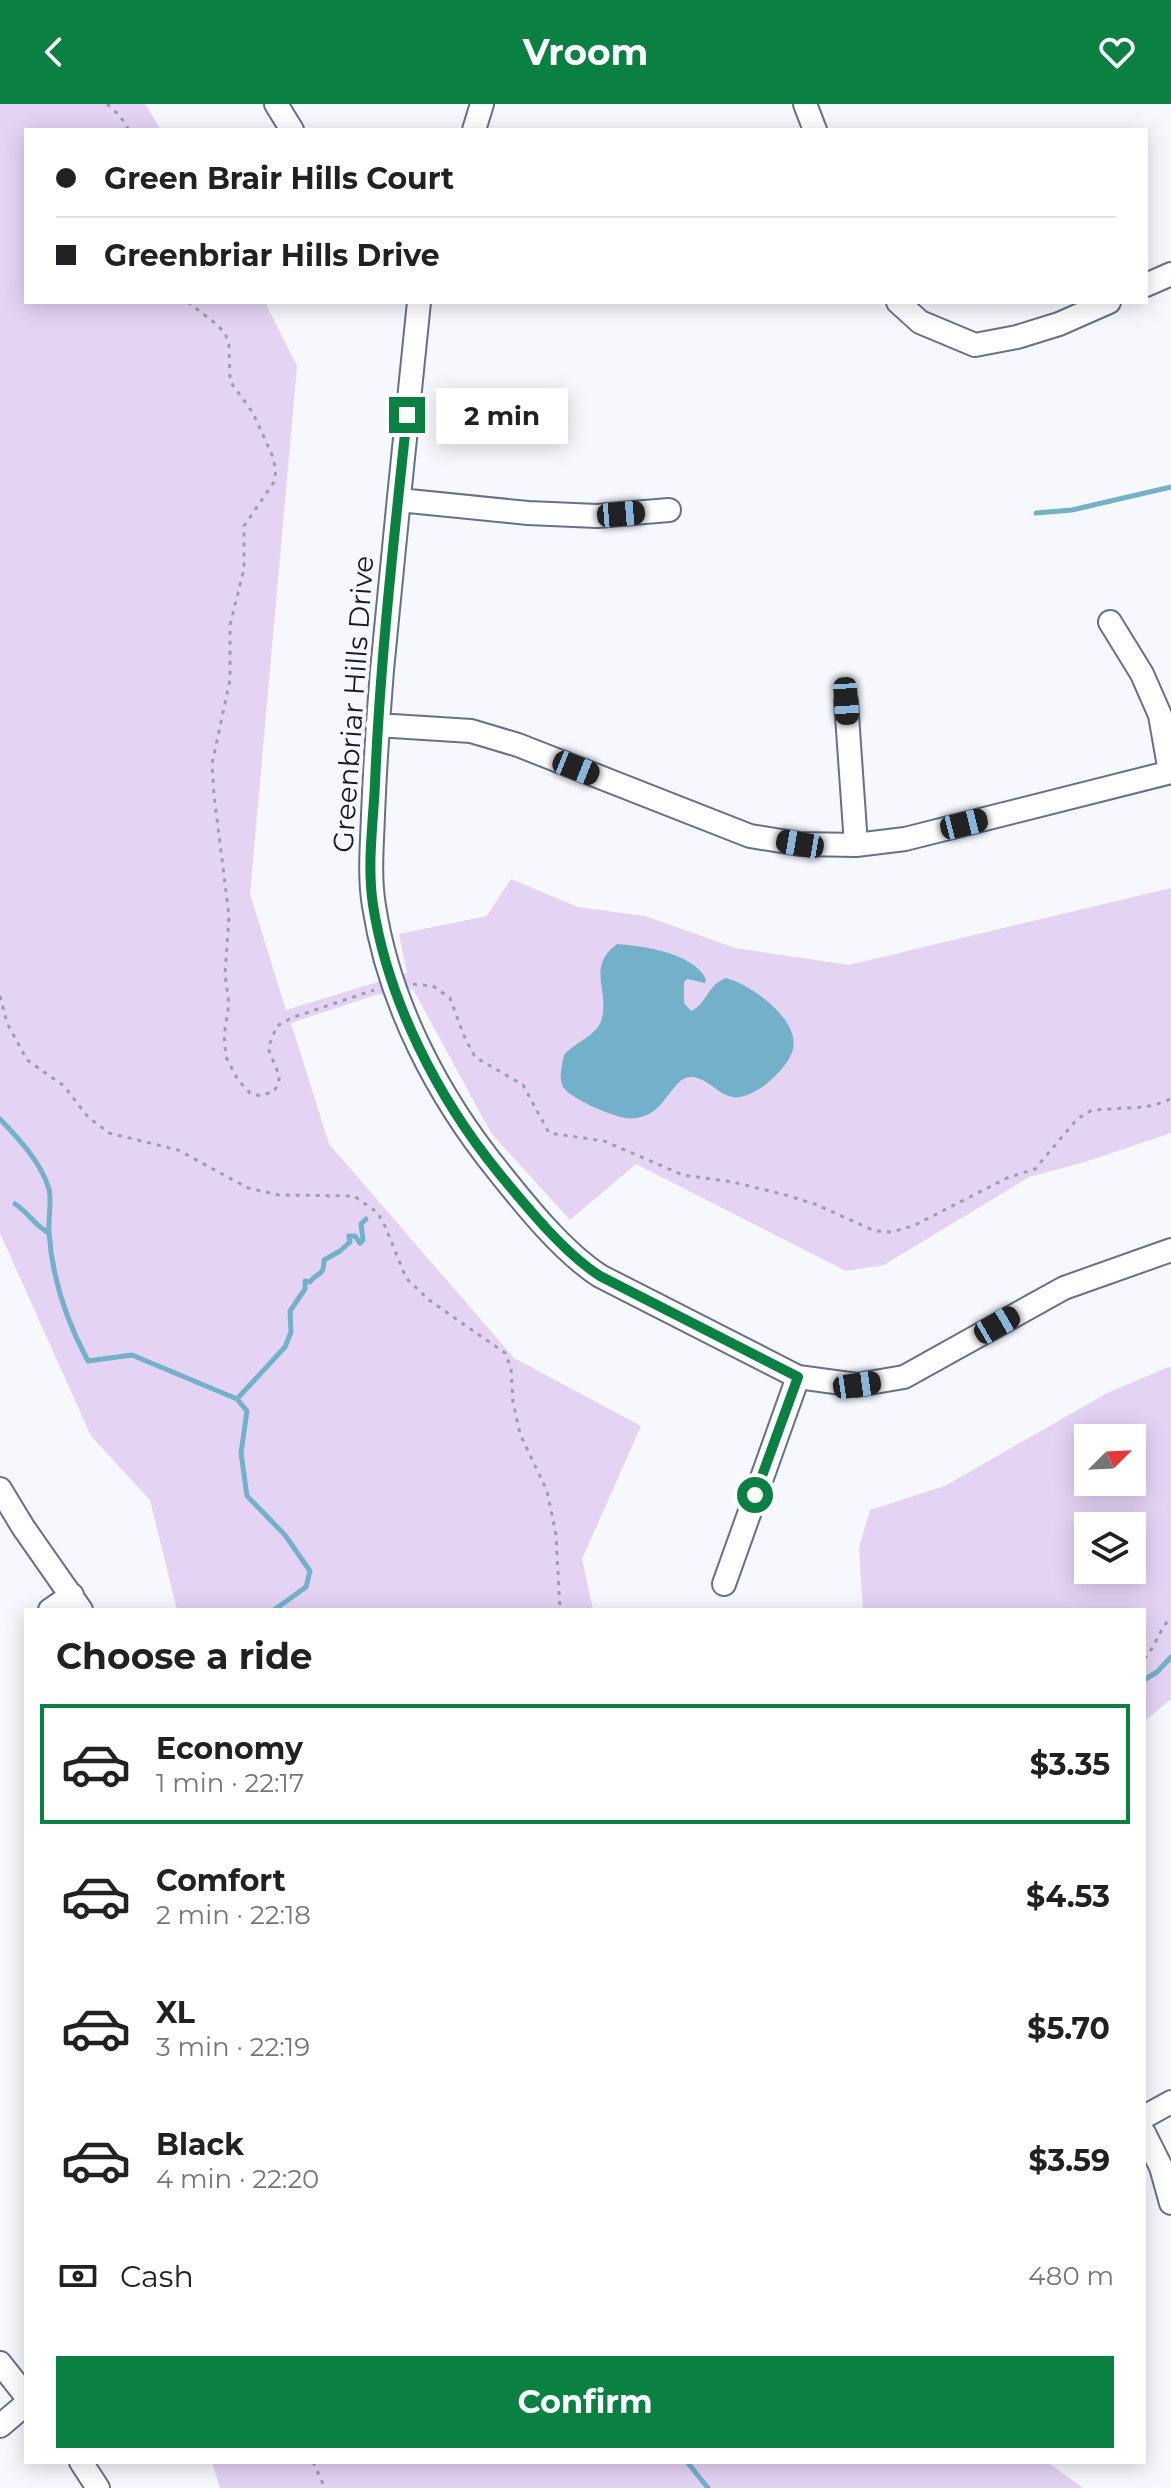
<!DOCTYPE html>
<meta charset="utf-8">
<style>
:root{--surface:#fff;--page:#f6f6f6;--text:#202124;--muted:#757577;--line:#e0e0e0;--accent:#0b8043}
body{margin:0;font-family:Montserrat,sans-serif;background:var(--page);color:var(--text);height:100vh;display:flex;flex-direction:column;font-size:30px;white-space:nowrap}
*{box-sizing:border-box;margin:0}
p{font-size:26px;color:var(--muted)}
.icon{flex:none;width:44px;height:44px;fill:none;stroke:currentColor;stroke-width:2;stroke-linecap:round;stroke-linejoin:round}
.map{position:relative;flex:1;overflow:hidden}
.side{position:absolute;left:24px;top:1504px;width:1122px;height:856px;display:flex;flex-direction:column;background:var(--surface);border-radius:0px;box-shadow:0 4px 20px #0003}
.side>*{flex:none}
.top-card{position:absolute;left:24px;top:24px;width:1124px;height:176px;border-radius:0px;box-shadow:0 4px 20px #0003;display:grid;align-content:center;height:176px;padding:0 32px;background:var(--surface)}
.needle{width:52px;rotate:66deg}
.controls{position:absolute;left:1074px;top:1320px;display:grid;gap:16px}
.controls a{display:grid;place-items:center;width:72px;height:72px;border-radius:0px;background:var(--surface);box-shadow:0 4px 20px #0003;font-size:40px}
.end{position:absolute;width:36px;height:36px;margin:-18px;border:10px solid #0b8043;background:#fff;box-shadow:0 0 0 4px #fff}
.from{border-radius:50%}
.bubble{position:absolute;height:56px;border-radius:0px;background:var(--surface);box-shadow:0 4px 20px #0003;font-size:26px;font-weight:700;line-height:56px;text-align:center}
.car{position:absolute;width:24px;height:48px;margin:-24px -12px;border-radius:10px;box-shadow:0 0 6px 2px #0007;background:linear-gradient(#222 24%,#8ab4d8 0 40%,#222 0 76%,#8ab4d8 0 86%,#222 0)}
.top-card b{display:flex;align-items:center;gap:28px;height:76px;font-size:30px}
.top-card b+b{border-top:2px solid var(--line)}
.top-card i{width:20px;height:20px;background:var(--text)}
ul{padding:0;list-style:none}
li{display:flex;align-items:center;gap:24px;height:120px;margin:0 16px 12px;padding:0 16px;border:4px solid transparent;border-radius:0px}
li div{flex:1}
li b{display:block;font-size:30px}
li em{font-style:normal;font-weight:700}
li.on{border-color:var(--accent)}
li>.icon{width:72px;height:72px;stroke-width:1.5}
h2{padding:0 32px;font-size:36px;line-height:96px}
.pay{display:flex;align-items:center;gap:20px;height:88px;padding:0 32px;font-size:30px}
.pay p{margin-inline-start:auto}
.primary-button{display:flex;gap:16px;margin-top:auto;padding:16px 32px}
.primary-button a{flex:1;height:92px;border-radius:0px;background:var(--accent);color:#fff;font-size:32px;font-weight:700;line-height:92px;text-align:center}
header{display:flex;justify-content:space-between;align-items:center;height:104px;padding:0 32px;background:var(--accent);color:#fff;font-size:36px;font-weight:700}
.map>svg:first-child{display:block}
</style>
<header><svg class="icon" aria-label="back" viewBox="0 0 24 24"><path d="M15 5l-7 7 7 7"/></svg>Vroom<svg class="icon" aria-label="heart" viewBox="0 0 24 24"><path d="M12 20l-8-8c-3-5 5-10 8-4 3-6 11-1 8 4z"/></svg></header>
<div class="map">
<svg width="1171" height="2384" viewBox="0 0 1171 2384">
<rect width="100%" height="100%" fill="#f6f8fe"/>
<path fill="#e5d3f4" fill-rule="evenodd" d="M0 0H145L161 26H26V198H265L297 262 250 790 286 906 407 869 399 830 487 812 511 775 578 803 645 812 735 844 849 861 1171 784V1029L1085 1058 1029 1073 884 1161 846 1167 636 1060 570 1116 491 1029 413 885 376 891 291 919 329 1040 514 1254 641 1322 582 1455 593 1506H177L150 1396 91 1332 0 1129Z
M1171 1262V1595L1144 1618V1506H863L859 1444 870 1406 945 1382 1107 1289ZM1132 1334V1378H1088V1334ZM1088 1422H1132V1466H1088Z
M212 2358H1047L1083 2384H220Z"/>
<path fill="#73b1cb" d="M617 840C644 842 693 849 706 875L705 879 687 875 684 878V899L691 907C707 900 707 881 726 874 750 880 800 915 793 945 790 957 780 967 772 975 764 983 751 991 740 993 720 996 708 971 689 973 673 975 665 1006 644 1012 639 1014 631 1015 626 1014 613 1013 566 993 562 981 559 972 562 960 564 951 574 939 596 932 601 917 611 887 585 864 617 840Z"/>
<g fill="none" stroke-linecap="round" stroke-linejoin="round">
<path stroke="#73b1cb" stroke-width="5" d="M1036 409 1072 406 1171 383
M0 1015C19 1035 41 1058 49 1085 52 1098 48 1115 49 1128 52 1175 66 1216 88 1257L132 1251 237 1295 247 1307 241 1349 247 1392 285 1431 310 1467 306 1483 274 1506
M15 1100C29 1109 34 1121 49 1129
M237 1295 285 1243 291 1228 290 1207 305 1185V1177L310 1178C317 1167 324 1174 324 1156L340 1147 350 1138 349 1132H355L360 1139 363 1136 361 1120 366 1115
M1144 1576 1157 1568 1171 1553
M687 2358 708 2384"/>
<g stroke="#66708c" stroke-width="26">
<path id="minor" d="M276 0 292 26
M805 0 815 26
M474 26 482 0
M1146 181 1171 170
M419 198C406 321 394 443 382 566 378 615 375 663 373 711 372 742 369 772 374 802 389 899 438 993 499 1068 526 1102 563 1148 600 1172L798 1273 857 1281 904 1273 1064 1184 1171 1146
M898 198 920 218 975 241 1017 233 1059 220 1109 198
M399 396 528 409 597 412 669 406
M1110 518 1142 570 1160 611 1170 668
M846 597 856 741
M377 621 471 627 518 641 750 732 800 740 856 741 905 735 1171 668
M0 1385 23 1423 81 1506
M724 1480 798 1273
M50 1506 72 1491
M1144 2013 1171 1998
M1144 2029 1161 2063 1171 2099
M0 2259 26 2292
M0 2322 26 2300
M81 2358 98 2384"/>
</g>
<path stroke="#9c9fa7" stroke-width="3" stroke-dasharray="4 6" stroke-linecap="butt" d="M107 0 120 12 129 26
M188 198 215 219 225 229 229 241 230 277 253 309 272 351 276 366 274 378 244 422V465L230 521V576L212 660 214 691 229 812 225 870 229 900 224 932 226 953 238 976 250 989 261 992 274 987 279 979V971L268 944 277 922 291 914 374 886
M413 880 433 882 450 894 464 932 475 953 523 981 549 1029 604 1037 683 1071 733 1078 782 1090 815 1100 875 1127 892 1128 913 1122 1007 1074 1035 1065 1077 1015 1092 1006 1145 1003 1165 998 1171 994
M0 892 7 919 27 956 64 982 88 1013 109 1029 178 1046 248 1084 279 1091 354 1092 377 1108 385 1122 406 1174 429 1196 505 1249 511 1264 513 1298 520 1330 547 1387 556 1431 560 1506
M1144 1555C1156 1542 1159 1526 1171 1513
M313 2358 325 2384"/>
<use href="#minor" stroke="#fff" stroke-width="22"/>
</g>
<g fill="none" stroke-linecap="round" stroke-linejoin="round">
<path stroke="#0b8043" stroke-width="10" d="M407 311C394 434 380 557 375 680 373 720 367 762 373 801 388 897 438 994 498 1068 526 1102 563 1148 600 1172L798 1273 755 1391"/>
</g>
<g text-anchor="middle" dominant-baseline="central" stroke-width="8" stroke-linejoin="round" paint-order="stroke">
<g font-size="28" fill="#161a25" stroke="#f6f8fe">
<text transform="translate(353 600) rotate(-86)">Greenbriar Hills Drive</text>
</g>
</g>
</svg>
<div class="controls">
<a><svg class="needle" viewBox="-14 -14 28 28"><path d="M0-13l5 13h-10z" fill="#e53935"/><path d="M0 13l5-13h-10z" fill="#757577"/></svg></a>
<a><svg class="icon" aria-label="layers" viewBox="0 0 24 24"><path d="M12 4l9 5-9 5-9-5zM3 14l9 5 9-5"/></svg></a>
</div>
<i class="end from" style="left:755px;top:1391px"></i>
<i class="end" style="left:407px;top:311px"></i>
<div class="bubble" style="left:436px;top:284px;width:132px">2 min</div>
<i class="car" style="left:621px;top:410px;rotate:85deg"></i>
<i class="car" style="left:846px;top:597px;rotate:176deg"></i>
<i class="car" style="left:576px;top:664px;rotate:112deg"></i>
<i class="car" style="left:964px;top:720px;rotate:76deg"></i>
<i class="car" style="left:800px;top:740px;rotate:280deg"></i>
<i class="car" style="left:997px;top:1221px;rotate:60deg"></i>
<i class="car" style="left:857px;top:1281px;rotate:82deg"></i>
<div class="top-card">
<b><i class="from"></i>Green Brair Hills Court</b>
<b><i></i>Greenbriar Hills Drive</b>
</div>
<section class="side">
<h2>Choose a ride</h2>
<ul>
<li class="on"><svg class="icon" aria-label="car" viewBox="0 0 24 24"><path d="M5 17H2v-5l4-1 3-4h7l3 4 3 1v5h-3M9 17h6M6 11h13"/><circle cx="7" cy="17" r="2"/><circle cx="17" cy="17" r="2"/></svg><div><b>Economy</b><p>1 min · 22:17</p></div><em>$3.35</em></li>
<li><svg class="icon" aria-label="car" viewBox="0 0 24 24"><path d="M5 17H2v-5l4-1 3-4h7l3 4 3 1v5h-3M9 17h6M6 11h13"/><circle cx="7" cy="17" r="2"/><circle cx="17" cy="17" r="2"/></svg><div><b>Comfort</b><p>2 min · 22:18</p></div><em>$4.53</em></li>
<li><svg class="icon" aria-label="car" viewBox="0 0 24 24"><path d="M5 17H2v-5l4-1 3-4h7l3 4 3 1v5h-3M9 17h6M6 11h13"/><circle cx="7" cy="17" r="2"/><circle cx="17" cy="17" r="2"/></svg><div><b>XL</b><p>3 min · 22:19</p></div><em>$5.70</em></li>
<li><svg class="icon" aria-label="car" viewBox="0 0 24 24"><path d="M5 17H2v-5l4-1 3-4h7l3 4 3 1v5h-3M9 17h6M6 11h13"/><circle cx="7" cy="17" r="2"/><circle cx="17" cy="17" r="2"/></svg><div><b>Black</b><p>4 min · 22:20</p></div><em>$3.59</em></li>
</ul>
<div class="pay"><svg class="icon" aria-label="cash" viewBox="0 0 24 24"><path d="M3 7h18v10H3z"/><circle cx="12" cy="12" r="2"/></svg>Cash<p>480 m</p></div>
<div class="primary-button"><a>Confirm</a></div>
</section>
</div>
